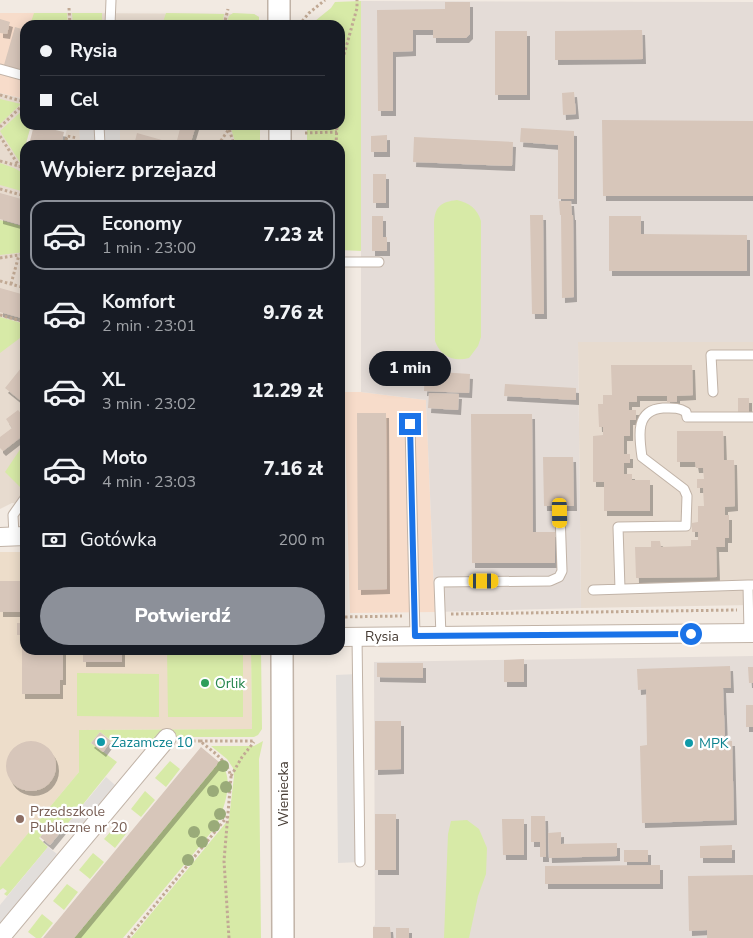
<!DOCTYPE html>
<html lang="pl">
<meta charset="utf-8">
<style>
:root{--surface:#171b24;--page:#20242c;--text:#f1f3f6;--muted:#9ea1a6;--line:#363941;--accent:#8c9099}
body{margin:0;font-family:"Nunito Sans",sans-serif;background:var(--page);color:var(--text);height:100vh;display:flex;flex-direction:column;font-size:19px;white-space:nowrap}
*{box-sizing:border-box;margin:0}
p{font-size:16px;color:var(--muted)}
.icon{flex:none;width:28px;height:28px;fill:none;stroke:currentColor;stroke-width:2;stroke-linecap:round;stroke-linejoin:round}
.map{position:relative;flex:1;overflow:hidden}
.panel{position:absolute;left:20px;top:140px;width:325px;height:515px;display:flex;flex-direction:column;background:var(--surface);border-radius:15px;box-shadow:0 2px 12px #0003}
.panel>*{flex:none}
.hud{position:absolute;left:20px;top:20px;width:325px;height:110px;border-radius:15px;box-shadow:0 2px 12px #0003;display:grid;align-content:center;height:110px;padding:0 20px;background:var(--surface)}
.end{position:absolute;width:22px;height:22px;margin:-11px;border:6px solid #1a73e8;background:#fff;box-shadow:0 0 0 2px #fff}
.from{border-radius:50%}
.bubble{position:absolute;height:35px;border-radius:18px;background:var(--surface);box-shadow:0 2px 12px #0003;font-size:16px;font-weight:800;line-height:35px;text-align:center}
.car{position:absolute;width:15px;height:30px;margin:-15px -8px;border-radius:6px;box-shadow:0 0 4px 1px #0007;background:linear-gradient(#f5c518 24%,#345 0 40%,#f5c518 0 76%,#345 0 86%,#f5c518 0)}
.hud b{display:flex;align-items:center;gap:18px;height:48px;font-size:19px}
.hud b+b{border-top:1px solid var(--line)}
.hud i{width:12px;height:12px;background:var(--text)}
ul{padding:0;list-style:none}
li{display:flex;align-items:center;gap:15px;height:70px;margin:0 10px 8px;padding:0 10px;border:2px solid transparent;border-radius:15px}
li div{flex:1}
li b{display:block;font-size:19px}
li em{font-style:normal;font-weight:800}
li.active{border-color:var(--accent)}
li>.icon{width:45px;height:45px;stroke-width:1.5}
h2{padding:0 20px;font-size:22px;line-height:60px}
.pay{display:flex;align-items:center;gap:12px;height:55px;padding:0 20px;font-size:19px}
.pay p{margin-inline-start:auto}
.action{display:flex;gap:10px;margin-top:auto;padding:10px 20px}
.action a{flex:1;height:58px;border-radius:30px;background:var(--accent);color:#fff;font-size:20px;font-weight:800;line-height:58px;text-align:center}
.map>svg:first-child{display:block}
</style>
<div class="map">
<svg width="753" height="938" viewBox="0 0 753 938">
<defs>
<filter id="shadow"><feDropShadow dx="3" dy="5" stdDeviation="0" flood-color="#0004"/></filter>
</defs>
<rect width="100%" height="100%" fill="#f2eae2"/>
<path fill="#e7dbcf" d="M67 13 254 14 259 17V25H68Z
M0 93 25 99V125H31L23 154 25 155V434L20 438 25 441V504L12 503 0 509Z
M68 125H260V145H63Z
M578 342H753V605L581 608Z"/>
<path fill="#f7dcca" d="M0 13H67L68 25H25V99L0 93Z
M344 392H361L426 400 435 612 350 613Z"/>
<path fill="#e4dcd7" d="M361 1 753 2V342H578L581 608 435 612 426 400 361 392Z
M753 656V938H373V927L375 925 374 662Z"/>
<path fill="#edddca" d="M0 552H25V650H251L252 729 79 730V772L0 867Z"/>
<path fill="#d7eaa7" d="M361 1V251L340 250V145H307V125H340V25H310L331 8 335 2Z
M34 13H67L68 25H30Z
M72 13H102V25H73Z
M166 13 224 14 222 25H172L163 22Z
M233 13 254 14 259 17V25H226L229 16Z
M0 99 21 104 0 124Z
M25 108V125H31L23 154 25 155V167L21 164 0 131Z
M230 125H260V145H236Z
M0 163 14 168 25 174V192L0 185Z
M457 200C469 203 477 208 481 221V337L478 346 469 358C454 362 441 357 435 341L434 223C435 206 441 202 457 200Z
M0 220 25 227V252L0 255Z
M0 317 25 324V339L20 338 0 353Z
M25 442V489L24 491 5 472Z
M167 650H243V717H168Z
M251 650H261L262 729 258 735 254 737H178L173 743 147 751 128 737 120 747 100 732 91 743 117 762 64 828 55 820 39 838 48 847 7 896 4 894 7 891 3 888 0 890V867L79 772V730L252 729Z
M77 673 159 674V717L77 716Z
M263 741 259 759 261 938H131L229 819 234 776 233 768 227 759 211 746H254Z
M170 761 180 769 166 787 155 778Z
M219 762C237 777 223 813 214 829L123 938H74Z
M145 791 155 800 141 817 131 809Z
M467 820 479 829 487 848 486 874 478 896 469 938H444L448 834 451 821Z
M119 822 129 830 115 848 104 839Z
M93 853 104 862 90 879 79 870Z
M67 884 78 892 64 910 53 901Z
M42 914 53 923 41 938H36L28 932Z"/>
<path fill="#e2dedb" d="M79 125H120V145H80Z
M357 674 360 862 338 863 336 675Z
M106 777 115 785 73 835 64 828Z
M48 847 57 854 0 924V905Z"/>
<path fill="#d7c6ba" filter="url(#shadow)" d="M445 2H470V34L466 38H433V30H413V51L393 52V111H378L377 10 445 9Z
M0 19 10 22 7 34 0 33Z
M15 27 25 30V71L4 65Z
M642 30 643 59 555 60V31Z
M495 31H527V95H495Z
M574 92 576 114 563 115 562 93Z
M602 120 753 121V196H603Z
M34 125 64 132 61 145H29Z
M181 125H196L190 145H134L137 133 176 144Z
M521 128 574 131V199H558V145L520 142Z
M387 135V152H371V136Z
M414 137 513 142 512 166 413 162Z
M373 174H386V203H373Z
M0 193 25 200V226L0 219Z
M559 201H571L572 215H573L574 297 562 298 561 215H560Z
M530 215H543L544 314H532Z
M372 216H383V237H387V251H372Z
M609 216H641V234L747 235V271H609Z
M0 288 25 295V319L0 312Z
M611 365H692L693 395 677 396V402H667V396H637V402H629V410H636V420H630V436H624V454H630V463H624V474H632V480H650V511H604V482H593V436L603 435V427H599L598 404H603V395H612Z
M21 368 25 371V404L5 388Z
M425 371 470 374 469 393 424 391Z
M505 384 576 388V400L504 396Z
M429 393 459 394 458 410 428 408Z
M738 398H749V412H738Z
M18 410 25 418V434L3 451 0 448V437L12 428 6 419Z
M357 413H386L387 589 358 590Z
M471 414H532L533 532H555V563H472Z
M677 431H723L724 460H734L735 506 725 507V515H729V538H725V547H716L717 577 636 578 635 547H651V541H660L661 547 691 546V540H698V532H692V523L698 522V506H704L703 488H697V479H704L703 468H696L695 462H677Z
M543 457H573L574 506H544Z
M0 581H25V612H0Z
M17 623H25V650H63V680H60V694H22V635H17Z
M83 650H122V662H83Z
M524 659V682H504V660Z
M377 663H423V678L377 677Z
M730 666 731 688H723L725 741H732L734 820 642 823 640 746 647 745 646 689 638 690 637 669Z
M748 667H753V683H749Z
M746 705H753V727H746Z
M375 721H401V769L375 770Z
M100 732 111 741 103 752 91 743Z
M6 766a25 25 0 1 1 50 0a25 25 0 1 1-50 0Z
M201 747 219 762 74 938H43Z
M375 814H396V870H375Z
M531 816H545L546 857H540V842H531Z
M502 819H524V855H503Z
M54 821 63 829 50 845 40 837Z
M561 832V844L617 843V856L549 858 548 833Z
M732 845V858H700V846Z
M624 850H648V862H624Z
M660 865V884H545V866Z
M753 875V938H707V930L689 931 688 876Z
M373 927H390L391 938H373Z
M396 928H409V938H396Z"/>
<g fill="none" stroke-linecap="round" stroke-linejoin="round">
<g stroke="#c1b3a7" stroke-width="11">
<path id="service" d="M110 25 111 0
M0 69 25 76
M99 125 100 145
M340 262H379
M713 392 711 355H753
M410 424 415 636
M14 536 13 515 25 498
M620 589 618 527 686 526 687 496 684 489 642 457C639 436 635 410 663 408 672 408 678 407 686 412L687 417H753
M593 590 748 585
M749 633 748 585H752
M441 636 439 582 550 581 559 577 562 571 560 513
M357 637 360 862"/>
</g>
<g stroke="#c1b3a7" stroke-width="20">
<path id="minor" d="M0 537 25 536
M340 637 753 633
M0 938 167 738"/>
</g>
<g stroke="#c1b3a7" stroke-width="24">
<path id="tertiary" d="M279 0V25
M280 125V145
M282 650 283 938"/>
</g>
<path stroke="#c1a994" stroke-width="3" stroke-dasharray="2.5 2.5" stroke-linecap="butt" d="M69 8 70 25
M224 25 228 9
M299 25 309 13 325 0
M340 69 357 8V0
M0 95 25 102
M228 125 234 145
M0 127 25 103
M305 133 337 132
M0 136 19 166
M65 145 67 136 77 138
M218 145 229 129
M336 145 337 125
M0 161 19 166 25 170
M0 189 25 196
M0 258 25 254
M0 281 25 288
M11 284 19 255
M0 315 25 322
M451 614 737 610
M340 617 402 616
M183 741H200
M231 776 242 757 254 742
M128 938 227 817
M229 938 224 861 231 777C227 760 213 752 200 741H254"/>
<use href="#service" stroke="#fff" stroke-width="9"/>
<use href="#minor" stroke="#fff" stroke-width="18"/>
<use href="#tertiary" stroke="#fff" stroke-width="21"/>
</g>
<g fill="#9aab79">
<circle cx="223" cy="766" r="6"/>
<circle cx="226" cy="787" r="6"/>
<circle cx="213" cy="791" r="6"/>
<circle cx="220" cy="814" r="6"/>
<circle cx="214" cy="826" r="6"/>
<circle cx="194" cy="832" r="6"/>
<circle cx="202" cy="842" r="6"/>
<circle cx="188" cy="860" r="6"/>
</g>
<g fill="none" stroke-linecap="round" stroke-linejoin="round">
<path stroke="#1a73e8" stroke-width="6" d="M410 424 415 636 691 634"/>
</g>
<circle fill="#2e9e5b" stroke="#fff" stroke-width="2" cx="205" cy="683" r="5"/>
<g fill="#0f9aa8" stroke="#fff" stroke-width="2">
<circle cx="101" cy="742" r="5"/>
<circle cx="689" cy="743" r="5"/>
</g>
<circle fill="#8d6e63" stroke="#fff" stroke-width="2" cx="20" cy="819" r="5"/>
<g text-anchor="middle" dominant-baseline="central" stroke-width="4.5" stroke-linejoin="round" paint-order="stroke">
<g font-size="14" fill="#443a32" stroke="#fff">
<text x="382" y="636">Rysia</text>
<text transform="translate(283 794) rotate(-90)">Wieniecka</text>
</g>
<g font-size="14" fill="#27864d" stroke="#fff" text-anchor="start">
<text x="215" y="683">Orlik</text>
</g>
<g font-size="14" fill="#0d838f" stroke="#fff" text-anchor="start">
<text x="111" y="742">Zazamcze 10</text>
<text x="699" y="743">MPK</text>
</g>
<g font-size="14" fill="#785e54" stroke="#fff" text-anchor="start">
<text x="30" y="811">Przedszkole<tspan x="30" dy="16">Publiczne nr 20</tspan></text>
</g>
</g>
</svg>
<i class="end from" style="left:691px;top:634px"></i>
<i class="end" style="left:410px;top:424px"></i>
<div class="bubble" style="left:369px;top:351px;width:82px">1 min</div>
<i class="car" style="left:560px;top:513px;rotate:179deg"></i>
<i class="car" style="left:484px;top:581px;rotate:90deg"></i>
<div class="hud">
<b><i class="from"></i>Rysia</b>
<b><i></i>Cel</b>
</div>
<section class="panel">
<h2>Wybierz przejazd</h2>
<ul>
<li class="active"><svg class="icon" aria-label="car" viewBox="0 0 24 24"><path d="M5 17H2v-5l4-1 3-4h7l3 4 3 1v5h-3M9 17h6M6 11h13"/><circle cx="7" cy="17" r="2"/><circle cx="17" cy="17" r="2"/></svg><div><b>Economy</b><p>1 min · 23:00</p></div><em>7.23 zł</em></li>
<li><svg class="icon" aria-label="car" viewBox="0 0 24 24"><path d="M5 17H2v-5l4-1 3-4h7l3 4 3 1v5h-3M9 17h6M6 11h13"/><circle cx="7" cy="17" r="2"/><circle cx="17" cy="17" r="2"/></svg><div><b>Komfort</b><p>2 min · 23:01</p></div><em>9.76 zł</em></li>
<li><svg class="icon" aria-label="car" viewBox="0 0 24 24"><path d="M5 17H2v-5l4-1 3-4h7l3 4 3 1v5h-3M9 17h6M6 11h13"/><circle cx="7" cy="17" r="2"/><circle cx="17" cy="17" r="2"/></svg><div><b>XL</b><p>3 min · 23:02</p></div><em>12.29 zł</em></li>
<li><svg class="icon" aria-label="car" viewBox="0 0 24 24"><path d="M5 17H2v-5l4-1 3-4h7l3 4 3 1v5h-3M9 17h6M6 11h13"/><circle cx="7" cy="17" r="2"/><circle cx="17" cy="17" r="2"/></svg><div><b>Moto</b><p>4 min · 23:03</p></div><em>7.16 zł</em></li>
</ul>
<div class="pay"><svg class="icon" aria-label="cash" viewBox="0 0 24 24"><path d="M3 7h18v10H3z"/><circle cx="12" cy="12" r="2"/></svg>Gotówka<p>200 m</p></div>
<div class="action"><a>Potwierdź</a></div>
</section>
</div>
